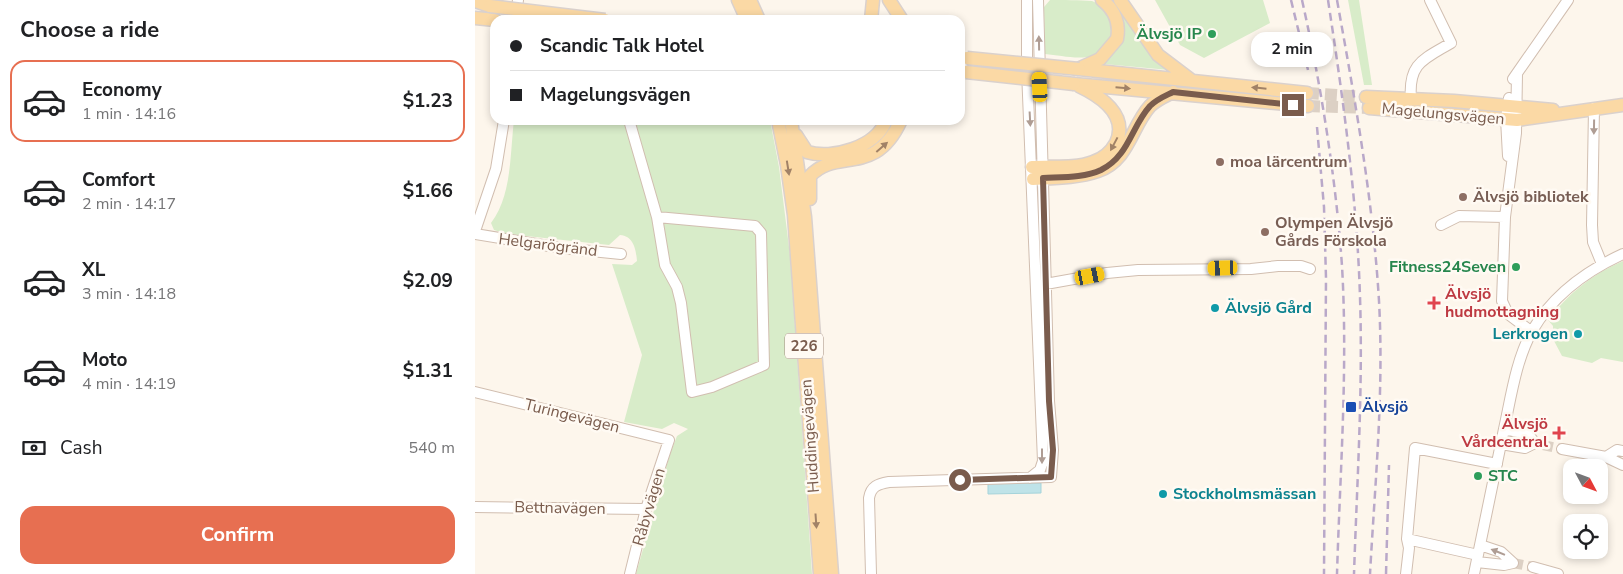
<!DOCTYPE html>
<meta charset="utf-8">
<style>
:root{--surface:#fff;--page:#f2f2f2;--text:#202124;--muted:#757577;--line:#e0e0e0;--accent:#e76f51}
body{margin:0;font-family:"Nunito Sans",sans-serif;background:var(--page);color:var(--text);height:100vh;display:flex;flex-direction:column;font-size:19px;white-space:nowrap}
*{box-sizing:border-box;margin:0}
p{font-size:16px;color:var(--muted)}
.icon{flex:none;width:28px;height:28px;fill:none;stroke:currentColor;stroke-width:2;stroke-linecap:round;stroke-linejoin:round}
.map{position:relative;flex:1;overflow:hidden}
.panel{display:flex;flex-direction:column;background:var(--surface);width:475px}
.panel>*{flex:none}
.banner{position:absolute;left:15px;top:15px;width:475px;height:110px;border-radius:15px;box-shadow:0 2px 8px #0003;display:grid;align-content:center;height:110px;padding:0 20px;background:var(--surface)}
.needle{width:32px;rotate:131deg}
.fabs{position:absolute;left:1088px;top:459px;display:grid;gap:10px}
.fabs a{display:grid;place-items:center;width:45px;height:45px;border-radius:10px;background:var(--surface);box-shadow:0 2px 8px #0003;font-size:25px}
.end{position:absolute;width:22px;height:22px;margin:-11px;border:6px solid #7a5c4d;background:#fff;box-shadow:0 0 0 2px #fff}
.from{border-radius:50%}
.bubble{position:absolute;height:35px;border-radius:15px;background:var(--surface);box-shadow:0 2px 8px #0003;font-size:16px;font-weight:700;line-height:35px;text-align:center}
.car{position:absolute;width:15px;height:30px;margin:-15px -8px;border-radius:6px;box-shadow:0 0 4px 1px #0007;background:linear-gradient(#f5c518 24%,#345 0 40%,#f5c518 0 76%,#345 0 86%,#f5c518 0)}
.banner b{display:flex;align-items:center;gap:18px;height:48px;font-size:19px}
.banner b+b{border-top:1px solid var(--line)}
.banner i{width:12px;height:12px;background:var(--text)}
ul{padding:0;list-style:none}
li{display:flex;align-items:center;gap:15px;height:82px;margin:0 10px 8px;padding:0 10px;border:2px solid transparent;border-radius:15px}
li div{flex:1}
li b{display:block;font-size:19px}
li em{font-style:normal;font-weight:700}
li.active{border-color:var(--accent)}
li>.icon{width:45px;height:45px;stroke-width:1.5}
h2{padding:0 20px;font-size:22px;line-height:60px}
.pay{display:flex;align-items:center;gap:12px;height:55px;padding:0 20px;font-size:19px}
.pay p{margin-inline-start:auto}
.cta{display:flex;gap:10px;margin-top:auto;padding:10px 20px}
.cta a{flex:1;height:58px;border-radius:15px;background:var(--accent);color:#fff;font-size:20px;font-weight:700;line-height:58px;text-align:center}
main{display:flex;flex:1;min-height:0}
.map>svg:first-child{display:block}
</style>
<main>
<section class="panel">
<h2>Choose a ride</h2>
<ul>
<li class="active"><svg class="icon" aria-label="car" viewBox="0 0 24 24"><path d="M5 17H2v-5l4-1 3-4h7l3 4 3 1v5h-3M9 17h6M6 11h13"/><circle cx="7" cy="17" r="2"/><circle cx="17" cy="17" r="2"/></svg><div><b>Economy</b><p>1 min · 14:16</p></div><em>$1.23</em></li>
<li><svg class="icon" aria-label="car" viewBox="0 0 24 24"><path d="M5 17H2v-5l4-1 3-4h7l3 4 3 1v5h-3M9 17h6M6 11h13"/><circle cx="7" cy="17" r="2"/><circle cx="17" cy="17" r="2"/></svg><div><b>Comfort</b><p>2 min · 14:17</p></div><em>$1.66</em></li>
<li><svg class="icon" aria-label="car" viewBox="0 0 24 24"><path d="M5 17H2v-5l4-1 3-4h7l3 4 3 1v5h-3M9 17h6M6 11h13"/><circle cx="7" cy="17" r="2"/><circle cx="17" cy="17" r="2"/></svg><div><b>XL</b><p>3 min · 14:18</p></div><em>$2.09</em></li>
<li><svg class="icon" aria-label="car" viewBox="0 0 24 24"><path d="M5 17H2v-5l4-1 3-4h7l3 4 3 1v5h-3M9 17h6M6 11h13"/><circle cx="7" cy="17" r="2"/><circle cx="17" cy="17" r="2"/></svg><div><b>Moto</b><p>4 min · 14:19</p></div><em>$1.31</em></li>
</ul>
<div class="pay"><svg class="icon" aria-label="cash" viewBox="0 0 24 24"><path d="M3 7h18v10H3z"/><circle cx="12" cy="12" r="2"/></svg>Cash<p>540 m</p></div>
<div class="cta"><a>Confirm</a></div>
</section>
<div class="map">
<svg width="1148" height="574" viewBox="0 0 1148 574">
<rect width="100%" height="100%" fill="#fdf6ec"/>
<path fill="#d8ecc9" d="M575 0C587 0 606 0 617 1 644 11 643 54 612 57 599 59 583 55 570 54L569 7Z
M680 0H788L795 23 729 58 705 45Z
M873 0H884L897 85H889Z
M646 8 676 56 694 70 629 64C645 47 655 32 642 10Z
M39 120H295L304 167 315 255 337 574H161L195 454 202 436 213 429 199 423 187 429 149 422 167 355 137 264 157 265 162 261C161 250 159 236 145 235L134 245 32 234 19 230 16 223C37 196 35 153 39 120Z
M1148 261V362L1126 358 1117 363 1087 356 1078 339V326L1073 320C1093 294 1117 274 1148 261Z"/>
<path fill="#bfe3e8" stroke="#a5d3da" d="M513 483H566V493L513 494Z"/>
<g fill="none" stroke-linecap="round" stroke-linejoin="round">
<path stroke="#dcd0c4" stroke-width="10" stroke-dasharray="10 5" stroke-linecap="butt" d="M1068 445 1087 449
M1038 563 1058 567"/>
<path stroke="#dcd0c4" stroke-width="12" stroke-dasharray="12 6" stroke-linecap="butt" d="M832 93 891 97
M833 106 894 108"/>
<g stroke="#d1beb0" stroke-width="12">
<path id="minor" d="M552 0V71L568 461 565 470 555 478
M40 20 43 0
M1042 74 1041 133 1030 217 1027 301 1033 314 1057 332
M1038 79 1093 0
M936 99C933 63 949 59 976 43L955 0
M1119 108 1117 225 1118 242 1127 264
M154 120 182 217 280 226 286 233 289 365 237 387 217 392 206 303 202 287 190 265 182 217
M1033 156 1031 119 1034 98
M966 225 984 216 1030 217
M0 231 21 169 29 120
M0 234 86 248 146 254
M565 285 632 273 663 270 776 269 803 266H826L835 269
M0 392 194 440 171 509 155 574
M1026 444 1050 448 1060 443 1053 434 1029 429
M1087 449 1131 457 1148 465
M1131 457 1142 450 1148 451
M0 507 171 509
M932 539 1003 555
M1002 562 1029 565 1038 563 1026 552 1005 545
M1058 567 1083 574
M396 574 394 498C396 486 403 484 414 482L576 477 578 450 574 401 563 0
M931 574 934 548 932 539 940 448 1022 464
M999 574C1009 526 1019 477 1029 429 1036 397 1041 360 1057 331 1078 295 1111 271 1148 254"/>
</g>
<g stroke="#dad1cd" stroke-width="15">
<path id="major" d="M263 0 272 20
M275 0 284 20
M414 0 427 20
M645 0 683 55 716 80
M0 1 15 6
M0 18 20 20
M396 20 398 0
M605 68 625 59 642 39C645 24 640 10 627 0
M604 69 832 93
M599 84 833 106
M891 97 979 101 1078 110
M894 108 1042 120 1148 105
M303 120 312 165 319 215 345 574
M316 120 330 217 357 574
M321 135 332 152C357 160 402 147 411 120
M557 167C577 166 600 169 618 162 628 159 636 152 641 143 654 115 625 96 604 86
M558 179C579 178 603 178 623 171 654 160 656 127 675 106 682 99 690 96 698 92
M335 199V176C362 147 400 178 426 120"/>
</g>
<use href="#minor" stroke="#fff" stroke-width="10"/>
<use href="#major" stroke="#fbd9a5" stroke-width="12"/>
<path stroke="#b9a8c9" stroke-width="2.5" stroke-dasharray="8 5" stroke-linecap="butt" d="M816 0 833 70
M827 0C846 85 861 179 867 266 873 369 865 472 862 574
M853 0C868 98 882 198 885 297 888 390 882 482 879 574
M862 0C880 100 898 200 904 301 909 392 900 483 895 574
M842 127 849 207 851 278 849 574
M911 574 914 465"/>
<g stroke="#dad1cd" stroke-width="15" stroke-linecap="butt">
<path id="major-bridge" d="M15 6 130 20
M492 58 604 69
M491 72 599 84"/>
</g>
<use href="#major-bridge" stroke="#fbd9a5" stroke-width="12"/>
</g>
<defs><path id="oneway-solid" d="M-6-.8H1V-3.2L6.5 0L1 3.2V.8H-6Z" transform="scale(1.25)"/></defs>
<g fill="#af9d94">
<use href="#oneway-solid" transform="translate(564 43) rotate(-91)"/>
<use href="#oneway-solid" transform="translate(555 119) rotate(87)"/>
<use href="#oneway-solid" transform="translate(1119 127) rotate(91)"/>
<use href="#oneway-solid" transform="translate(567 456) rotate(90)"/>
<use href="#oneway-solid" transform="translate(1023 552) rotate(-158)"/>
</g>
<g fill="#a18267">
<use href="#oneway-solid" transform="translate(648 88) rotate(5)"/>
<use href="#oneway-solid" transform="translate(784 88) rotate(-174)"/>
<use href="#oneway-solid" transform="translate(639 144) rotate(118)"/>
<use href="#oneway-solid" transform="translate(407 147) rotate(-41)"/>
<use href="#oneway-solid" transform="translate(313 168) rotate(81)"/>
<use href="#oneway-solid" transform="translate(341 521) rotate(86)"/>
</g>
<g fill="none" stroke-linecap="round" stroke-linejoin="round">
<path stroke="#7a5c4d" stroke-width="6" d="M485 480 576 477 578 450 574 401 568 178C587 177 609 178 626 170 654 156 656 127 675 106 682 99 690 96 698 92L818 105"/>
</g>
<g fill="#2e9e5b" stroke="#fffaf3" stroke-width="2">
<circle cx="737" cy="34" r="5"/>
<circle cx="1041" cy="267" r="5"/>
<circle cx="1003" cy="476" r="5"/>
</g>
<g fill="#8d6e63" stroke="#fffaf3" stroke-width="2">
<circle cx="745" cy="162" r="5"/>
<circle cx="988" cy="197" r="5"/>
<circle cx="790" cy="232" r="5"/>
</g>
<g fill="#e0444e" stroke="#fffaf3" stroke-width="2">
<path d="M956.5 295.5h5v5h5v5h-5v5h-5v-5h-5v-5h5z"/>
<path d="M1081.5 425.5h5v5h5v5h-5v5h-5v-5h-5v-5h5z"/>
</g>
<g fill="#0f9aa8" stroke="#fffaf3" stroke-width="2">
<circle cx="740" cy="308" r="5"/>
<circle cx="1103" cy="334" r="5"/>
<circle cx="688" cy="494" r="5"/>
</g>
<rect fill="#1a4fb4" stroke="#fffaf3" stroke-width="2" x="870" y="401" width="12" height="12" rx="2.5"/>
<g text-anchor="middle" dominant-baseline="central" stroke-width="5" stroke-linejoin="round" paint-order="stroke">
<rect fill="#fffaf3" stroke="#a28b7f" stroke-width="1" x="310" y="333.5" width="38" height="25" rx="4"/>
<g font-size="15" font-weight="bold" fill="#7a5c4d">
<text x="329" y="346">226</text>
</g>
<g font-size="16" font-weight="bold" fill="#27864d" stroke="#fffaf3" text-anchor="end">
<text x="727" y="34">Älvsjö IP</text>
<text x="1031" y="267">Fitness24Seven</text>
<text x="1013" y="476" text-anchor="start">STC</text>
</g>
<g font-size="16" fill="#7a5c4d" stroke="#fffaf3">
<text transform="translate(968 114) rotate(5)">Magelungsvägen</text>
<text transform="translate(73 245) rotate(7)">Helgarögränd</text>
<text transform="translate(97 416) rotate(14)">Turingevägen</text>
<text transform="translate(335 436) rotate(-94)">Huddingevägen</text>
<text transform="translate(174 507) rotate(-74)">Råbyvägen</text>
<text transform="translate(85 508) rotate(1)">Bettnavägen</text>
</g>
<g font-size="16" font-weight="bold" fill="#785e54" stroke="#fffaf3" text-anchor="start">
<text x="755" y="162">moa lärcentrum</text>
<text x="998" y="197">Älvsjö bibliotek</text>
<text x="800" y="223">Olympen Älvsjö<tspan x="800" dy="18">Gårds Förskola</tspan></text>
</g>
<g font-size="16" font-weight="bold" fill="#be3a42" stroke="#fffaf3" text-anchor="start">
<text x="970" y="294">Älvsjö<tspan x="970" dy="18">hudmottagning</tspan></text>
<text x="1073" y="424" text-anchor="end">Älvsjö<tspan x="1073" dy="18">Vårdcentral</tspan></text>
</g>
<g font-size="16" font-weight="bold" fill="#0d838f" stroke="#fffaf3" text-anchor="start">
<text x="750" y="308">Älvsjö Gård</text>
<text x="1093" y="334" text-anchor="end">Lerkrogen</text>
<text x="698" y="494">Stockholmsmässan</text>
</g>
<g font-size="16" font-weight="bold" fill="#164399" stroke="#fffaf3" text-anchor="start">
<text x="887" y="407">Älvsjö</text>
</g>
</g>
</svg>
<div class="fabs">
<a><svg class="needle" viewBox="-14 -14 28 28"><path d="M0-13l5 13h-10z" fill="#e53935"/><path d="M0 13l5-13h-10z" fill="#757577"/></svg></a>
<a><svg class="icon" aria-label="locate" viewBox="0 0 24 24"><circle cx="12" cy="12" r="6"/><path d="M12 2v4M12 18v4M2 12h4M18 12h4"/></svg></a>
</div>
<i class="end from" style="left:485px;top:480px"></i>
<i class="end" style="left:818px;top:105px"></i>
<div class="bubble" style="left:776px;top:32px;width:82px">2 min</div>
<i class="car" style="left:565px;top:87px;rotate:357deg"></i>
<i class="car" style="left:748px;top:268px;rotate:268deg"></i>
<i class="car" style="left:615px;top:276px;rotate:79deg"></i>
<div class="banner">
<b><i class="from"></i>Scandic Talk Hotel</b>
<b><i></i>Magelungsvägen</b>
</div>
</div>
</main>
